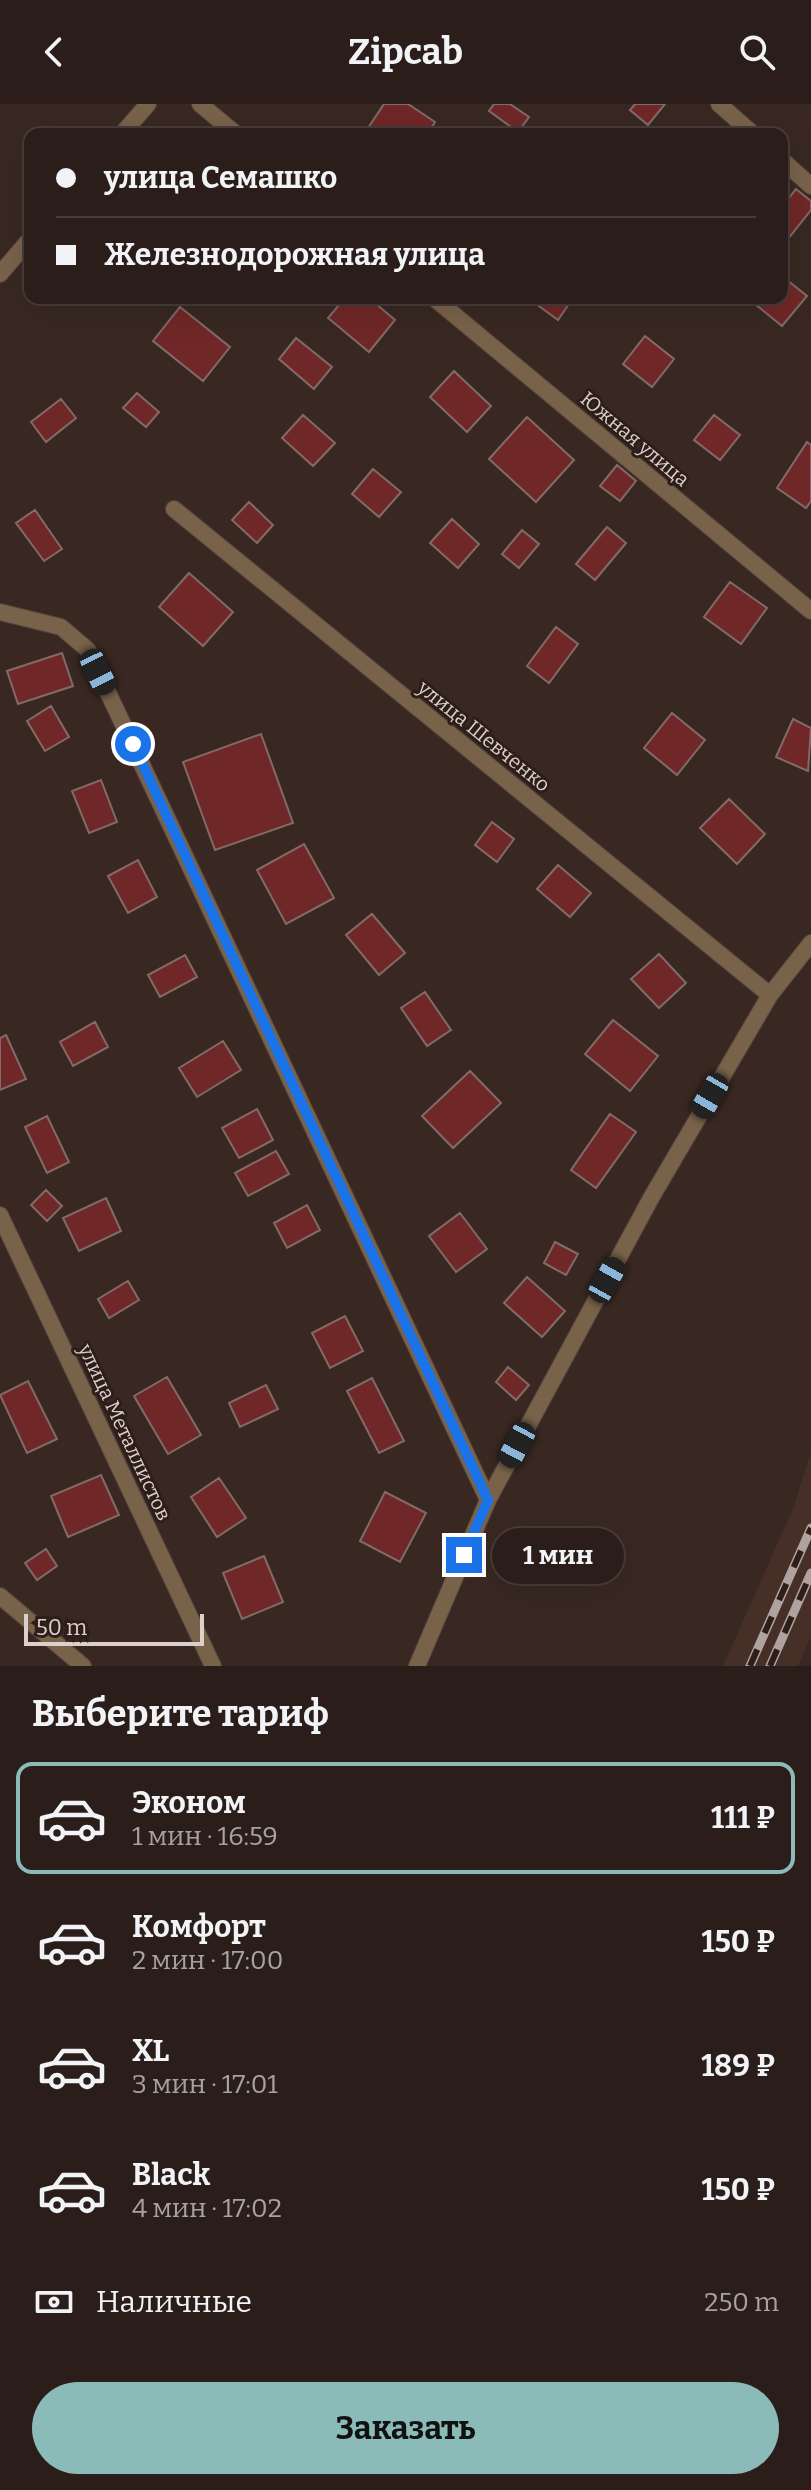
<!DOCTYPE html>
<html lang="ru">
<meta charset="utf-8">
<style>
:root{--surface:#2b1e1a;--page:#332723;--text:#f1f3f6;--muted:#a6a2a2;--line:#473c39;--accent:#8bbbb9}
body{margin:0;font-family:Bitter,serif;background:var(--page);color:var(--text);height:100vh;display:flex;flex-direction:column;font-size:30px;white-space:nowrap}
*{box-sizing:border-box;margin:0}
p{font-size:26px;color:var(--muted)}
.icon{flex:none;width:44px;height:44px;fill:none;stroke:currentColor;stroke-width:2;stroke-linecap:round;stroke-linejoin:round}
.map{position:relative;height:1562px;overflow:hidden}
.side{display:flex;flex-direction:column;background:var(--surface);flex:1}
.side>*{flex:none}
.top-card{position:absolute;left:24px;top:24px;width:764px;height:176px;border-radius:16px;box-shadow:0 8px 32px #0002,0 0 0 2px var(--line);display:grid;align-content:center;height:176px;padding:0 32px;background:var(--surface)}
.scale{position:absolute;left:24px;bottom:20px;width:180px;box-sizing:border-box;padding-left:8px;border:4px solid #dbd0cc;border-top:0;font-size:22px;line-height:28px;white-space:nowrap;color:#dbd0cc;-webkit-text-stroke:6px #2e1e19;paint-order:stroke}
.end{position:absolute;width:36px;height:36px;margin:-18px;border:10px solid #1a73e8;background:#fff;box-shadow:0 0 0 4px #fff}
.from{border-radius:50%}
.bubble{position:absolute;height:56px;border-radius:28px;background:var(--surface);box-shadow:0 8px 32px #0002,0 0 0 2px var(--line);font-size:26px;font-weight:700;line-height:56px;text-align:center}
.car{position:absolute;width:24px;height:48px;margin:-24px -12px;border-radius:10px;box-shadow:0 0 6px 2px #0007;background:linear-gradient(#222 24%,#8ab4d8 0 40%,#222 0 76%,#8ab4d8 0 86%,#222 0)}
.top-card b{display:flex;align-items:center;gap:28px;height:76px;font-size:30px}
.top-card b+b{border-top:2px solid var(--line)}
.top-card i{width:20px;height:20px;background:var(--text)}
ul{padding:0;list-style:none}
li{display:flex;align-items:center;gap:24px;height:112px;margin:0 16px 12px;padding:0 16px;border:4px solid transparent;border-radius:16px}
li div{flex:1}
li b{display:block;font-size:30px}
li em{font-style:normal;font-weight:700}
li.current{border-color:var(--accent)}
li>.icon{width:72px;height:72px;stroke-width:1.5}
h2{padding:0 32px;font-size:36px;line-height:96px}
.pay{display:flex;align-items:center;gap:20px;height:88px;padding:0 32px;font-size:30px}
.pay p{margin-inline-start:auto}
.action{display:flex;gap:16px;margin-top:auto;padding:16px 32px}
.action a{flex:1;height:92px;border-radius:48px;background:var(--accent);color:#111;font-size:32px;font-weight:700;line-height:92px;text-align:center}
header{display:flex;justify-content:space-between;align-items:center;height:104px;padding:0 32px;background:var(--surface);font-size:36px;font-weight:700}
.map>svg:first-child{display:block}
</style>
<header><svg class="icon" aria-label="back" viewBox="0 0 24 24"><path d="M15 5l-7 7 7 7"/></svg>Zipcab<svg class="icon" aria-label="search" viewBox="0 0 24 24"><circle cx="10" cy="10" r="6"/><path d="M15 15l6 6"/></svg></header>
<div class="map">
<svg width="811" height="1562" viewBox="0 0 811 1562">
<rect width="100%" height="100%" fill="#392822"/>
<path fill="#462f27" d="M811 1348V1532L798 1562H723L793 1405Z"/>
<path fill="#702727" stroke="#806b69" stroke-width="2" d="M384 0H408L435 18 428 30H377L368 24Z
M494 0H510L529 13 518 28 489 7Z
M635 0H665L648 21 630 6Z
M796 85 811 97V106L784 140 782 103Z
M782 172 807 192 782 222 755 200 760 194H782Z
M345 194H369L395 216 369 248 328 214Z
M528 194H573L558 216Z
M180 203 230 243 203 277 153 237Z
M645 232 674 255 652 283 623 260Z
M296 234 332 263 314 285 279 255Z
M454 267 491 302 467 328 430 293Z
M137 289 159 308 146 323 123 304Z
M61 295 76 314 46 338 31 318Z
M303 311 335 339 313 362 282 334Z
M714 311 740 331 720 356 694 336Z
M527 313 574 356 536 398 489 355Z
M807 338 811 341V397L806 404 777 384Z
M617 361 636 377 620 397 600 382Z
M373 365 401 388 379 413 352 390Z
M249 398 273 421 257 439 232 416Z
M35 406 62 445 44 457 16 419Z
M452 415 479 440 458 464 430 439Z
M607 423 626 439 595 476 576 460Z
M522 426 539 440 519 464 502 450Z
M189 469 233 508 203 542 159 503Z
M730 478 767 504 741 540 704 513Z
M556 523 578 540 549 579 527 562Z
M62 549 73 582 18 600 7 567Z
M51 602 69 633 45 647 27 617Z
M672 609 705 636 677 671 644 644Z
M793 615 811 624 808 667 776 653Z
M261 630 293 719 215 746 183 658Z
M101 676 117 718 89 729 72 687Z
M729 695 765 730 737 760 700 724Z
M492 718 514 735 497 758 475 741Z
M304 740 334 794 286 820 257 766Z
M138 756 157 793 128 809 108 772Z
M558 761 591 789 570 813 537 785Z
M372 810 405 849 379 871 346 831Z
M659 850 686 879 659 904 631 875Z
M185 851 197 873 160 893 148 871Z
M425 888 451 926 427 942 401 904Z
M613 916 658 952 630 987 585 950Z
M95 918 108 943 73 962 60 938Z
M6 931 26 975 0 986V934Z
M223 937 241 966 197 993 179 964Z
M470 967 501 999 453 1044 422 1012Z
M257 1005 273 1036 239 1054 222 1024Z
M610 1010 636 1028 596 1084 571 1066Z
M47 1012 69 1058 47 1069 25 1023Z
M276 1047 289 1070 248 1092 235 1069Z
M46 1086 62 1102 47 1117 31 1101Z
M106 1094 121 1127 79 1147 63 1114Z
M307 1101 320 1126 287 1144 274 1119Z
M460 1109 487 1145 456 1168 429 1132Z
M555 1138 578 1150 566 1171 544 1159Z
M527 1173 565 1207 542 1233 504 1199Z
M128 1177 139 1196 109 1214 98 1195Z
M345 1212 363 1247 330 1264 312 1229Z
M508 1263 529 1281 516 1296 496 1278Z
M167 1273 201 1331 168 1350 134 1292Z
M372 1274 404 1337 379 1349 347 1287Z
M28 1277 57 1335 27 1349 0 1291Z
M266 1281 278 1305 240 1323 229 1299Z
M101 1371 119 1411 68 1433 51 1392Z
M219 1374 246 1414 217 1433 191 1393Z
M385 1388 426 1409 400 1458 360 1437Z
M46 1445 57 1462 37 1476 25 1459Z
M264 1452 283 1498 242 1515 223 1469Z"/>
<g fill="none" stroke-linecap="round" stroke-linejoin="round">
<g stroke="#53433d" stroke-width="18">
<path id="minor" d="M200 0 236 30
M719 0 753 30
M122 30 148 0
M782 56 811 82
M0 170 30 135
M434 194 811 507
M174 405 770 891
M0 508 61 523 88 546 488 1396
M0 1111 213 1562
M0 1492 83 1562
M417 1562 488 1396 651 1094 770 891 811 839"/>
</g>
<use href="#minor" stroke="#79624a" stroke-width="16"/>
<g stroke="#b0a39f" stroke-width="9">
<path id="rail" d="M750 1562 811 1424
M770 1562 811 1469"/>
</g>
<use href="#rail" stroke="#2e1e19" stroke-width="6" stroke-dasharray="18" stroke-linecap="butt"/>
</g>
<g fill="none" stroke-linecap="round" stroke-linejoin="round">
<path stroke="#1a73e8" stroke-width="10" d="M133 640 488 1396 464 1451"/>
</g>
<g text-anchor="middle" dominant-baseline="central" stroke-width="6" stroke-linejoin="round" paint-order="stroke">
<g font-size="20" fill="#dbd0cc" stroke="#2e1e19">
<text transform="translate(635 335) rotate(40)">Южная улица</text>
<text transform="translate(484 632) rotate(39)">улица Шевченко</text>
<text transform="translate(125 1328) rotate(65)">улица Металлистов</text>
</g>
</g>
</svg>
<div class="scale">50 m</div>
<i class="end from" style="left:133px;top:640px"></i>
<i class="end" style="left:464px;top:1451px"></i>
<div class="bubble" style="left:492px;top:1424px;width:132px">1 мин</div>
<i class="car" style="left:98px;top:568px;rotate:154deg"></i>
<i class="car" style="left:710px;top:992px;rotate:210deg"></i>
<i class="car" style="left:607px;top:1176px;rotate:29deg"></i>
<i class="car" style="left:517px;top:1341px;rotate:208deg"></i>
<div class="top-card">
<b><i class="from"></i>улица Семашко</b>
<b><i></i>Железнодорожная улица</b>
</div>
</div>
<section class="side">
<h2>Выберите тариф</h2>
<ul>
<li class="current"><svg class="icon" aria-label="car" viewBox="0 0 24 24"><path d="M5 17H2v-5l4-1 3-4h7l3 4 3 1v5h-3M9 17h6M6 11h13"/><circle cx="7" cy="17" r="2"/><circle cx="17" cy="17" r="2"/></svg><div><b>Эконом</b><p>1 мин · 16:59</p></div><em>111 ₽</em></li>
<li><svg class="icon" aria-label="car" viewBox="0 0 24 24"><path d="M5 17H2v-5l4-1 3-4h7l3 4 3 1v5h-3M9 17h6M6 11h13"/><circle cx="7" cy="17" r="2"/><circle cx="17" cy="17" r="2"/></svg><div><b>Комфорт</b><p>2 мин · 17:00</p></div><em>150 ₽</em></li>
<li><svg class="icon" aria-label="car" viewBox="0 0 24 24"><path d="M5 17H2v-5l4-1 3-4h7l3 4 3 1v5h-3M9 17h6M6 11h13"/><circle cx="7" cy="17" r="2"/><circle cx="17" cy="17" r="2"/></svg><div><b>XL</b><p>3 мин · 17:01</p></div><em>189 ₽</em></li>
<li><svg class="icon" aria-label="car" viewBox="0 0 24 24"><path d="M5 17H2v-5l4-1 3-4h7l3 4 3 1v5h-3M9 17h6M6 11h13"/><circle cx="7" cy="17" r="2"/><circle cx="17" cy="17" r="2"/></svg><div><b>Black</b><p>4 мин · 17:02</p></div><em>150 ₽</em></li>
</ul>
<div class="pay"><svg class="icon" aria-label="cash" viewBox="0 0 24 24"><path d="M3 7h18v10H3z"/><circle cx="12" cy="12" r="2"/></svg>Наличные<p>250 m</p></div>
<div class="action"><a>Заказать</a></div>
</section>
